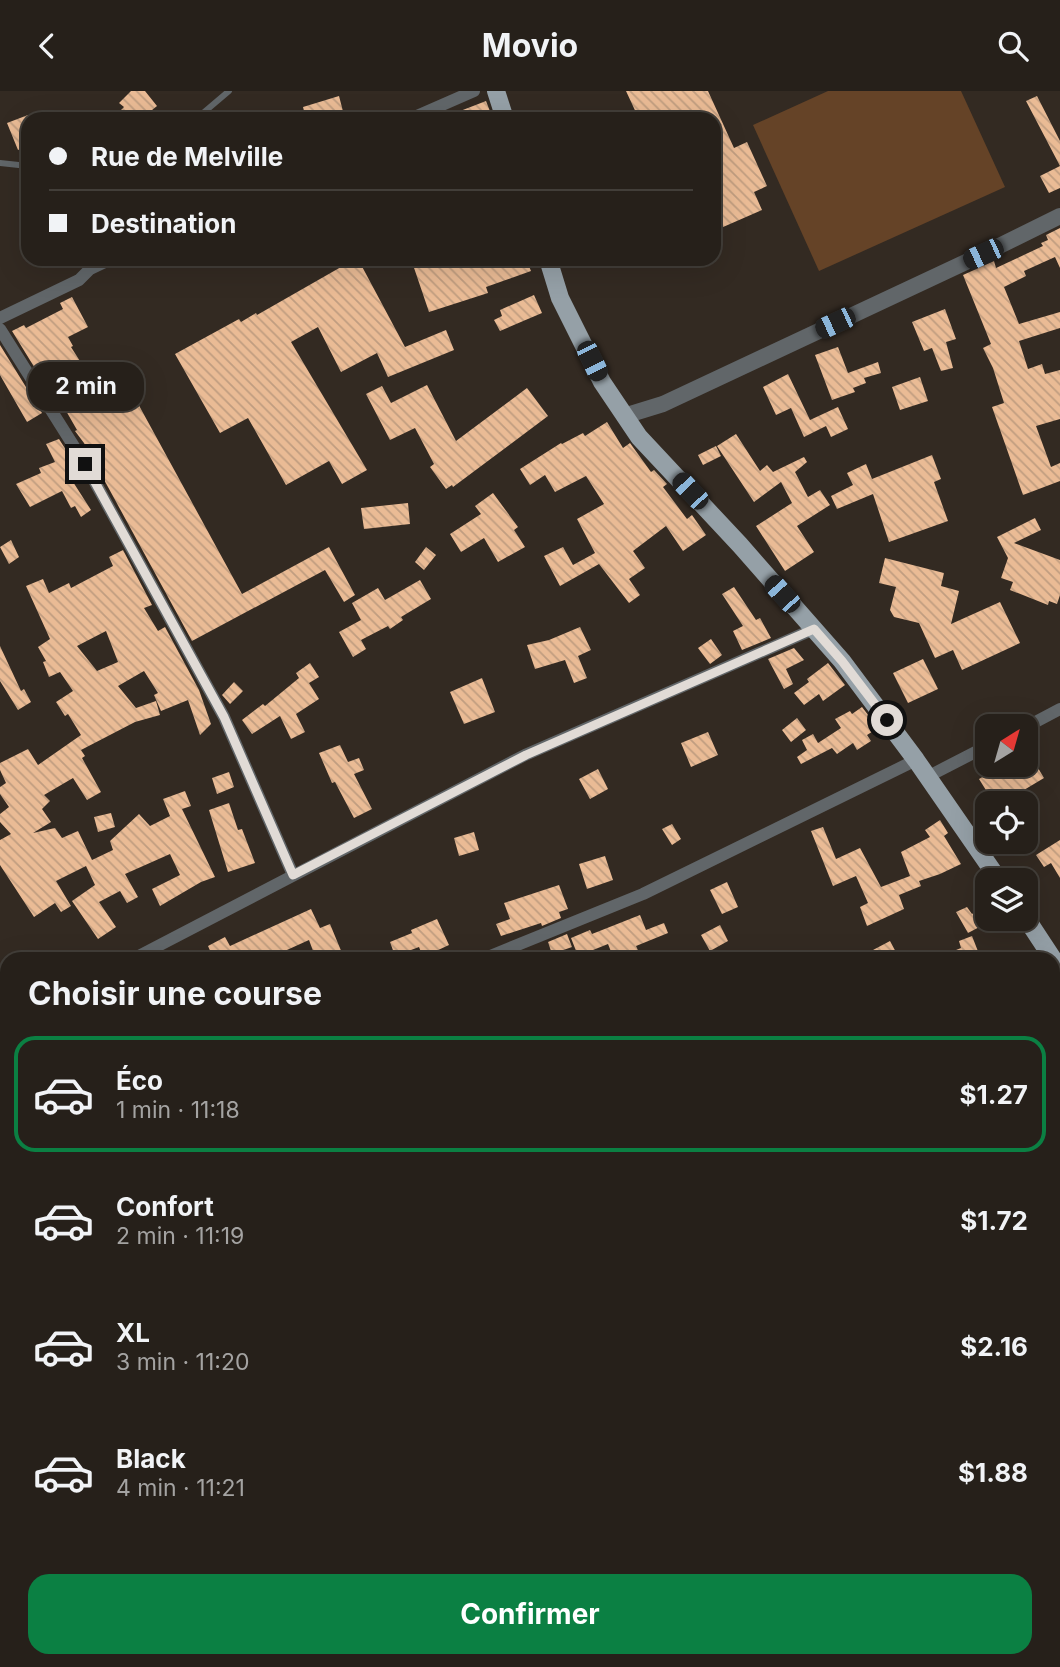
<!DOCTYPE html>
<html lang="fr">
<meta charset="utf-8">
<style>
:root{--surface:#26201a;--page:#322d27;--text:#f1f3f6;--muted:#a4a3a2;--line:#423e39;--accent:#0b8043}
body{margin:0;font-family:Inter,sans-serif;background:var(--page);color:var(--text);height:100vh;display:flex;flex-direction:column;font-size:26px;white-space:nowrap}
*{box-sizing:border-box;margin:0}
p{font-size:23px;color:var(--muted)}
.icon{flex:none;width:38px;height:38px;fill:none;stroke:currentColor;stroke-width:2;stroke-linecap:round;stroke-linejoin:round}
.map{position:relative;flex:1;overflow:hidden}
.drawer{position:absolute;left:0px;top:861px;width:1060px;height:716px;display:flex;flex-direction:column;background:var(--surface);border-radius:21px 21px 0 0;box-shadow:0 7px 28px #0002,0 0 0 2px var(--line)}
.drawer>*{flex:none}
.hud{position:absolute;left:21px;top:21px;width:700px;height:154px;border-radius:21px;box-shadow:0 7px 28px #0002,0 0 0 2px var(--line);display:grid;align-content:center;height:154px;padding:0 28px;background:var(--surface)}
.needle{width:46px;rotate:37deg}
.buttons{position:absolute;left:975px;top:623px;display:grid;gap:14px}
.buttons a{display:grid;place-items:center;width:63px;height:63px;border-radius:14px;background:var(--surface);box-shadow:0 7px 28px #0002,0 0 0 2px var(--line);font-size:35px}
.end{position:absolute;width:32px;height:32px;margin:-16px;border:9px solid #e1dbd6;background:#111;box-shadow:0 0 0 4px #111}
.from{border-radius:50%}
.bubble{position:absolute;height:49px;border-radius:21px;background:var(--surface);box-shadow:0 7px 28px #0002,0 0 0 2px var(--line);font-size:23px;font-weight:700;line-height:49px;text-align:center}
.car{position:absolute;width:21px;height:42px;margin:-21px -10px;border-radius:9px;box-shadow:0 0 5px 2px #0007;background:linear-gradient(#222 24%,#8ab4d8 0 40%,#222 0 76%,#8ab4d8 0 86%,#222 0)}
.hud b{display:flex;align-items:center;gap:24px;height:66px;font-size:26px}
.hud b+b{border-top:2px solid var(--line)}
.hud i{width:18px;height:18px;background:var(--text)}
ul{padding:0;list-style:none}
li{display:flex;align-items:center;gap:21px;height:116px;margin:0 14px 10px;padding:0 14px;border:4px solid transparent;border-radius:21px}
li div{flex:1}
li b{display:block;font-size:26px}
li em{font-style:normal;font-weight:700}
li.selected{border-color:var(--accent)}
li>.icon{width:63px;height:63px;stroke-width:1.5}
h2{padding:0 28px;font-size:32px;line-height:84px}
.button{display:flex;gap:14px;margin-top:auto;padding:14px 28px}
.button a{flex:1;height:80px;border-radius:21px;background:var(--accent);color:#fff;font-size:28px;font-weight:700;line-height:80px;text-align:center}
header{display:flex;justify-content:space-between;align-items:center;height:91px;padding:0 28px;background:var(--surface);font-size:32px;font-weight:700}
.map>svg:first-child{display:block}
</style>
<header><svg class="icon" aria-label="back" viewBox="0 0 24 24"><path d="M15 5l-7 7 7 7"/></svg>Movio<svg class="icon" aria-label="search" viewBox="0 0 24 24"><circle cx="10" cy="10" r="6"/><path d="M15 15l6 6"/></svg></header>
<div class="map">
<svg width="1060" height="1576" viewBox="0 0 1060 1576">
<defs>
<pattern id="building-back-hatch" width="6" height="6" patternUnits="userSpaceOnUse" patternTransform="scale(1.75)"><rect width="6" height="6" fill="#eabb95"/><path d="M-1 5l2 2M0 0l6 6M5-1l2 2" fill="none" stroke="#c09d80"/></pattern>
</defs>
<rect width="100%" height="100%" fill="#332a22"/>
<path fill="#654327" d="M828 0H961L1005 96 819 180 753 34Z"/>
<path fill="url(#building-back-hatch)" fill-rule="evenodd" d="M131 0H145L157 15 141 28H112L124 16 119 12Z
M626 0H708L734 57 747 51 767 95 754 101 762 119 714 140V28H639Z
M339 5 345 28H306L303 16Z
M1037 5 1060 50V97L1049 102 1040 85 1060 75 1026 10Z
M486 10 493 28H438L437 26 453 19 455 22Z
M28 24V55L18 59 7 32Z
M1060 137V177L1055 166 1024 180 1026 185 1004 196 1019 233 1060 221V237L1019 250 1028 278 1042 273 1045 283 1060 279V328L1036 335 1051 376 1060 372V390L1023 404 992 316 1004 312 993 277 983 257 991 253 963 184 994 170 996 177 1043 155 1041 152 1048 149 1046 144Z
M355 168H358L405 256 446 239 454 259 388 286 377 262 341 281 318 236 291 251 367 379 342 393 329 370 286 394 248 327 220 342 175 263 239 228 241 231 256 222 257 224Z
M411 168H477L480 177 504 168H526L531 180 486 196 488 202 429 221Z
M534 204 542 222 500 240 494 229 502 225 500 219Z
M72 206 88 236 68 246 73 255 71 256 99 300 124 287 242 503 329 456 355 504 344 511 325 479 192 550 84 352 75 340 77 339 61 311 57 313 12 240 24 234 26 237 63 218 60 212Z
M945 218 956 248 946 251 953 277 941 280 932 257 924 260 912 231Z
M0 254 42 322 27 331 0 284Z
M838 256 848 282 878 271 881 282 864 287 866 292 853 297 855 301 832 309 815 264Z
M788 283 810 329 838 316 848 338 831 346 826 335 804 346 791 317 776 324 763 296Z
M920 286 928 310 900 319 892 296Z
M427 294 456 350 527 297 548 325 453 396 452 394 446 398 430 376 434 373 415 337 390 349 366 303 382 295 391 312Z
M607 331 623 357 630 352 651 381 654 379 667 393 663 396 687 428 692 424 706 444 683 460 666 435 633 460 645 477 629 488 640 504 629 512 599 473 560 495 544 465 563 456 573 474 595 462 577 428 604 413 586 385 555 401 545 384 530 394 520 378 561 352 562 353 583 342 585 345Z
M736 343 760 380 767 374 773 381 804 366 807 371 795 381 808 406 820 399 830 414 797 435 814 461 785 480 756 435 792 412 781 391 754 411 717 355Z
M59 348 73 370 66 380 91 419 81 426 75 415 71 417 62 400 30 416 16 393 41 382 39 377 55 371 46 353Z
M716 355 721 365 703 374 698 364Z
M932 364 941 388 934 391 948 430 889 451 873 403 837 418 831 405 853 394 847 382 866 373 872 388Z
M493 402 518 436 514 439 525 456 498 471 484 447 461 461 450 443 481 423 475 415Z
M408 412 410 433 364 438 361 417Z
M1035 427 1041 439 1014 452 1060 469V504L1057 513 1049 510 1048 514 1010 499 1013 491 1001 487 1008 467 997 446Z
M11 449 19 466 9 473 0 456Z
M426 456 436 464 424 479 415 471Z
M123 459 152 514 144 517 158 540 165 536 199 599 211 633 200 644 188 609 161 620 154 604 158 602 144 580 118 595 136 617 156 610 160 624 135 631 81 659 85 665 82 667 101 701 87 709 73 687 44 704 50 710 42 718 51 731 33 742 55 737 62 747 78 740 92 769 113 759 110 750 139 723 150 735 170 725 163 708 185 700 191 715 182 718 215 786 201 791 160 815 152 798 180 784 170 763 125 783 138 806 127 812 120 800 99 811 116 836 98 848 72 810 95 794 86 775 56 790 71 815 61 821 55 812 34 826 0 774V749L11 743 0 731V723L9 716 0 703V696L6 692 0 679V672L28 658 38 674 81 644 68 623 65 625 56 611 73 600 60 581 49 586 43 571 46 570 38 556 50 548 26 495 43 488 49 502 69 492 71 497 113 475 109 466ZM106 540 118 571 97 580 77 555Z
M885 467 944 482 941 495 959 500 951 533 1000 511 1020 552 962 579 953 559 935 567 919 532 894 526 890 519 896 496 879 492Z
M420 489 431 508 401 526 403 529 390 538 388 535 361 549 366 558 353 566 339 541 361 529 352 512 378 497 385 509Z
M734 496 756 529 760 527 771 547 742 559 733 540 743 535 722 503Z
M580 536 591 559 578 565 587 587 574 592 565 569 535 578 527 554 549 549Z
M711 548 722 564 710 573 698 557Z
M0 555 21 600 24 598 31 611 18 619 0 590Z
M794 557 804 569 786 578 793 593 784 598 768 568Z
M923 568 938 598 908 612 893 582Z
M310 572 319 586 309 592 319 608 296 623 305 641 291 648 280 625 252 643 242 629 263 613 265 615 299 587 296 582Z
M828 572 845 594 823 610 819 603 804 614 794 602 809 591 807 588Z
M482 587 495 621 464 633 450 601Z
M234 591 243 600 230 613 222 604Z
M862 616 878 637 867 644 871 650 857 659 853 652 837 663 832 657 801 673 797 666 807 659 802 649 813 643 818 652 841 637 835 628 850 620 852 623Z
M797 627 806 639 791 651 782 639Z
M708 641 718 664 691 676 681 652Z
M340 654 348 671 359 667 364 679 354 683 372 718 354 727 335 691 332 692 319 662Z
M1026 657 1044 687 1002 712H994L979 688 1003 674H1026Z
M598 678 608 698 590 708 579 688Z
M229 681 234 696 217 703 212 687Z
M229 712 238 739 242 738 255 772 228 781 209 719Z
M111 722 115 736 98 741 94 726Z
M940 729 948 742 944 745 961 773 940 783 919 790 921 795 899 804 904 818 867 835 860 816 868 812 856 785 833 795 811 740 823 736 836 768 860 757 881 796 910 785 901 761 930 746 925 739Z
M672 733 681 748 672 754 662 738Z
M474 741 479 759 459 765 454 747Z
M1060 749V787L1051 772 1044 776 1036 764Z
M605 765 613 789 587 798 579 773Z
M727 791 738 816 722 823 710 799Z
M559 794 568 818 559 821 561 827 542 835 541 832 501 845 496 833 510 828 504 812Z
M987 814V832L968 842 956 821 967 816 972 823Z
M311 818 320 837 330 833 342 862 327 868H316L309 849 267 868H204L212 864 208 855 225 846 230 855Z
M640 824 646 839 664 832 668 842 636 855 642 868H614L608 853 578 865 571 847 590 839 592 843Z
M437 828 449 854 423 866 419 856 395 865 390 851 412 842 411 839Z
M720 834 728 850 710 860 701 844Z
M567 843 572 856 552 863 548 851Z
M972 845 981 868H934L961 857 959 850Z
M890 850 898 865 892 868H856Z"/>
<g fill="none" stroke-linecap="round" stroke-linejoin="round">
<path stroke="#616669" stroke-width="6" d="M196 28 229 0
M0 72 28 75
M83 168 90 178"/>
<path stroke="#616669" stroke-width="12" d="M410 28 474 0
M0 227 79 189 90 178 111 168
M0 238 85 373 224 626 293 784
M1026 636 1060 618
M927 686 987 655
M133 868 525 664 814 538
M483 868 643 803 916 669
M0 930 7 927
M1054 959 1060 958
M0 1064 7 1060
M1054 1130 1060 1127
M0 1252 7 1262
M1054 1406 1060 1404
M0 1509 7 1506
M209 1570 213 1576
M1030 1576 1050 1570"/>
<path stroke="#616669" stroke-width="16" d="M624 325 663 313 983 163 1060 125"/>
<path stroke="#95a0a7" stroke-width="18" d="M496 0 505 28
M548 168 560 207 602 291 639 346 740 454 842 570 916 669 999 789
M1026 827 1053 868"/>
</g>
<g fill="none" stroke-linecap="round" stroke-linejoin="round">
<path stroke="#e1dbd6" stroke-width="9" d="M85 373 224 626 293 784 526 664 814 538 842 570 887 629"/>
</g>
</svg>
<div class="buttons">
<a><svg class="needle" viewBox="-14 -14 28 28"><path d="M0-13l5 13h-10z" fill="#e53935"/><path d="M0 13l5-13h-10z" fill="#a4a3a2"/></svg></a>
<a><svg class="icon" aria-label="locate" viewBox="0 0 24 24"><circle cx="12" cy="12" r="6"/><path d="M12 2v4M12 18v4M2 12h4M18 12h4"/></svg></a>
<a><svg class="icon" aria-label="layers" viewBox="0 0 24 24"><path d="M12 4l9 5-9 5-9-5zM3 14l9 5 9-5"/></svg></a>
</div>
<i class="end from" style="left:887px;top:629px"></i>
<i class="end" style="left:85px;top:373px"></i>
<div class="bubble" style="left:28px;top:271px;width:116px">2 min</div>
<i class="car" style="left:983px;top:163px;rotate:245deg"></i>
<i class="car" style="left:835px;top:232px;rotate:245deg"></i>
<i class="car" style="left:592px;top:270px;rotate:154deg"></i>
<i class="car" style="left:690px;top:400px;rotate:317deg"></i>
<i class="car" style="left:782px;top:503px;rotate:318deg"></i>
<div class="hud">
<b><i class="from"></i>Rue de Melville</b>
<b><i></i>Destination</b>
</div>
<section class="drawer">
<h2>Choisir une course</h2>
<ul>
<li class="selected"><svg class="icon" aria-label="car" viewBox="0 0 24 24"><path d="M5 17H2v-5l4-1 3-4h7l3 4 3 1v5h-3M9 17h6M6 11h13"/><circle cx="7" cy="17" r="2"/><circle cx="17" cy="17" r="2"/></svg><div><b>Éco</b><p>1 min · 11:18</p></div><em>$1.27</em></li>
<li><svg class="icon" aria-label="car" viewBox="0 0 24 24"><path d="M5 17H2v-5l4-1 3-4h7l3 4 3 1v5h-3M9 17h6M6 11h13"/><circle cx="7" cy="17" r="2"/><circle cx="17" cy="17" r="2"/></svg><div><b>Confort</b><p>2 min · 11:19</p></div><em>$1.72</em></li>
<li><svg class="icon" aria-label="car" viewBox="0 0 24 24"><path d="M5 17H2v-5l4-1 3-4h7l3 4 3 1v5h-3M9 17h6M6 11h13"/><circle cx="7" cy="17" r="2"/><circle cx="17" cy="17" r="2"/></svg><div><b>XL</b><p>3 min · 11:20</p></div><em>$2.16</em></li>
<li><svg class="icon" aria-label="car" viewBox="0 0 24 24"><path d="M5 17H2v-5l4-1 3-4h7l3 4 3 1v5h-3M9 17h6M6 11h13"/><circle cx="7" cy="17" r="2"/><circle cx="17" cy="17" r="2"/></svg><div><b>Black</b><p>4 min · 11:21</p></div><em>$1.88</em></li>
</ul>
<div class="button"><a>Confirmer</a></div>
</section>
</div>
